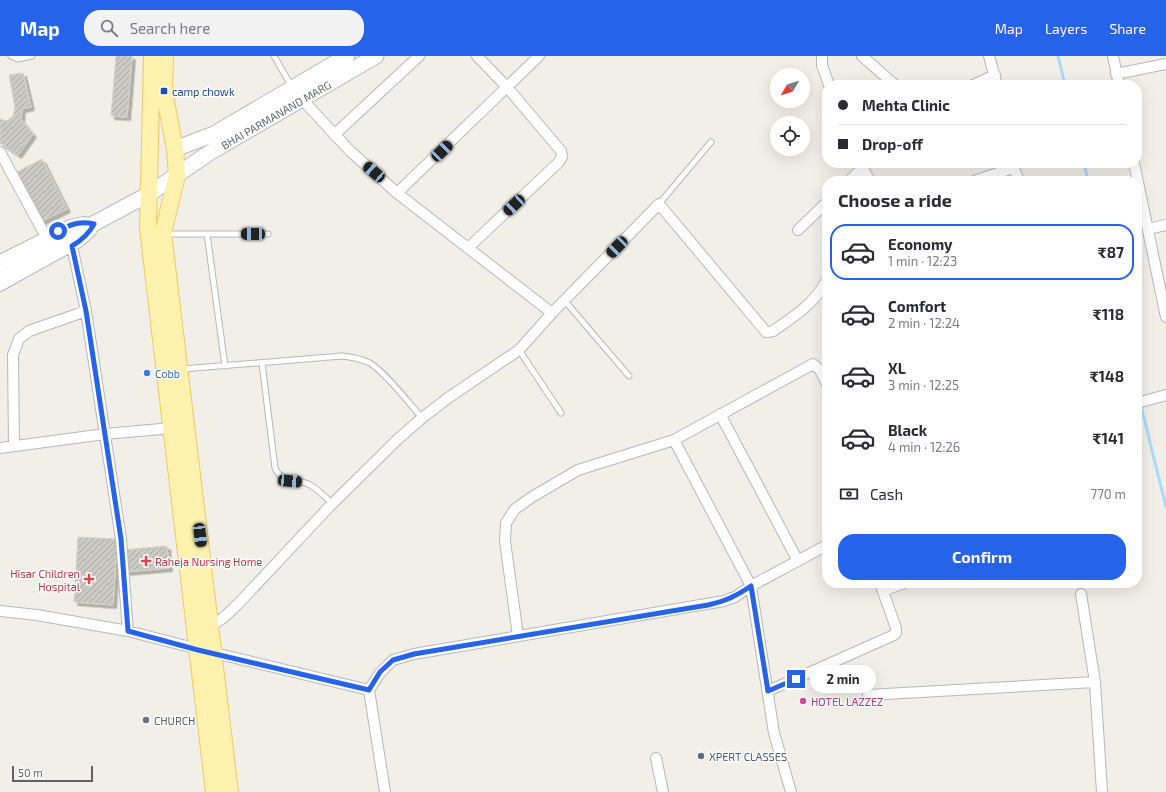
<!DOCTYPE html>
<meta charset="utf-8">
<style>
:root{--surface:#fff;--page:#f2f2f3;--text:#2b2b33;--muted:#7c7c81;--line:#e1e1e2;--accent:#2563eb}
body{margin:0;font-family:"Exo 2",sans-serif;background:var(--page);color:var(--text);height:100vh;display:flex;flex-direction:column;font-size:15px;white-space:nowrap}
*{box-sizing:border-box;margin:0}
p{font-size:13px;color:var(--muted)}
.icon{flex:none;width:22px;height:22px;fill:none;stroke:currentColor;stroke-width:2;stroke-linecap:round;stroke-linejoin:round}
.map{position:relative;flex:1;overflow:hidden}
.sheet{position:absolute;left:822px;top:120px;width:320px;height:412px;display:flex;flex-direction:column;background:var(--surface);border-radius:16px;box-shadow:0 4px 16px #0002}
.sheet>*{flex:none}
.banner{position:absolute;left:822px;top:24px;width:320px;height:88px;border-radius:16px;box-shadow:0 4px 16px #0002;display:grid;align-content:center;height:88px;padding:0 16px;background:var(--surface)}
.needle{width:26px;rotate:231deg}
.buttons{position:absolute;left:770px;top:12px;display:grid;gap:8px}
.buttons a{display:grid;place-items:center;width:40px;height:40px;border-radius:50%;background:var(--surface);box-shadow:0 4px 16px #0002;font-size:20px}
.scale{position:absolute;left:12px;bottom:10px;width:81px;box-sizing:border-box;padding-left:4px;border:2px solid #5f6368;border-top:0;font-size:11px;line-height:14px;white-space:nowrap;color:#5f6368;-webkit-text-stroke:3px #fff;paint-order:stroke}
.end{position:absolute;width:18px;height:18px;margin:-9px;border:5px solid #2563eb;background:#fff;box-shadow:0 0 0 2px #fff}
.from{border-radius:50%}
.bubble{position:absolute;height:28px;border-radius:14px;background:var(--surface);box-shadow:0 4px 16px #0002;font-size:13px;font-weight:700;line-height:28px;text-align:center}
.car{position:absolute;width:12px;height:24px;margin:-12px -6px;border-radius:5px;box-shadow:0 0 3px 1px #0007;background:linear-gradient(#222 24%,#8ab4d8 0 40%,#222 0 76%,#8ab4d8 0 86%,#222 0)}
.banner b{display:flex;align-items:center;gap:14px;height:38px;font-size:15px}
.banner b+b{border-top:1px solid var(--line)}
.banner i{width:10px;height:10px;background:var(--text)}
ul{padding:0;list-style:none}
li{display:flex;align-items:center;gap:12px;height:56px;margin:0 8px 6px;padding:0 8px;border:2px solid transparent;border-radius:16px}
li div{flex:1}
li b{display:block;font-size:15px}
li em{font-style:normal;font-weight:700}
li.on{border-color:var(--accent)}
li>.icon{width:36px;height:36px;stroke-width:1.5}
h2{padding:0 16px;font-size:18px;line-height:48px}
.pay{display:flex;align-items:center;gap:10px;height:44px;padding:0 16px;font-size:15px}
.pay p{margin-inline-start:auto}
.primary-button{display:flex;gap:8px;margin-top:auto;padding:8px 16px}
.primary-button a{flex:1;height:46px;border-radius:16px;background:var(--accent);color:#fff;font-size:16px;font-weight:700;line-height:46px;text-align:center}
header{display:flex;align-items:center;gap:24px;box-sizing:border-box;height:56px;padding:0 20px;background:var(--accent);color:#fff}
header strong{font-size:19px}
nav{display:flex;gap:22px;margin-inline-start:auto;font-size:14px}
.search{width:280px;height:36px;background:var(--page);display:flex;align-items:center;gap:10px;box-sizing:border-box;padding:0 14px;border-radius:16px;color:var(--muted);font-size:15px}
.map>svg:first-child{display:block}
</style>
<header>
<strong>Map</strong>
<div class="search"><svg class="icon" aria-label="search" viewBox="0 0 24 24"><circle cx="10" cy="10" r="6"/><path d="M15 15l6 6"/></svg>Search here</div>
<nav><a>Map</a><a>Layers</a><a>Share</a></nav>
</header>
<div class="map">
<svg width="1166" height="736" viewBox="0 0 1166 736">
<defs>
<pattern id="building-hatch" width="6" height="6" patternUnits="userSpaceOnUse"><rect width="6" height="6" fill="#cccac5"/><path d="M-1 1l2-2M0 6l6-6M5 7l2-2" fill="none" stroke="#a9a8a4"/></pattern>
<filter id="shadow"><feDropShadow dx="3.5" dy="3.5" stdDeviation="0" flood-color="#0004"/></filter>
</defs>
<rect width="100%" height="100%" fill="#f1efe8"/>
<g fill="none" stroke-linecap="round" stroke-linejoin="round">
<path stroke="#aadaff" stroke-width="3" d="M1058 0 1065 29
M1084 107 1088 125
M1137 331 1138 334
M1141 350 1166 451"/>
</g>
<path fill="url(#building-hatch)" stroke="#d6d1c6" filter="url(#shadow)" d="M116 0H132L127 61 111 60Z
M23 17 31 51 22 53 21 63 33 78 18 99 0 87V63L7 65 13 60 15 52 9 19Z
M42 103 67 153 42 165 17 116Z
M78 481 117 483 113 549 74 546Z
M167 490 169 512 125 516 123 494Z"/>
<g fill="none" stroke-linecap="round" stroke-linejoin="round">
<g stroke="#b5b8bc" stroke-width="7">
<path id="lane" d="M11 0 18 3 32 0
M274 0 292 31
M659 148 711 86
M165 178H268
M207 178 225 310
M564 244 629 320
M519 294 561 357
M262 307 275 412C284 431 296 421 310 429 319 434 326 442 333 448
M182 313 342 300C352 301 361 303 370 307 386 317 409 347 422 362"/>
</g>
<g stroke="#b5b8bc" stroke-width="12">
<path id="street" d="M822 0V9L829 29
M862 0 895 29
M989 0 997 29
M1113 0 1119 29
M1116 18 1166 8
M973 29 995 19
M334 79 419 0
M0 96 46 181
M859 107 862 113 871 125
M1012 107 1019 125
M1134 107 1166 261
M849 125 868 107
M974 125 1013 112
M397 137 539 0
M1148 173 1166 169
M798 174 827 146
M72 190 86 255 121 483 128 575
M468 192 559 106 562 101 561 95 507 31 477 0
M0 204 70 169 84 166 94 168 91 175 79 186 0 230
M552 257 659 148 766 276H769L773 275C795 260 814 248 827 224
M1137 347 1166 339
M720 358 798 505
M674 384 751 530 774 677 791 736
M14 390 13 299 19 283 29 275 86 255
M0 392 105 378 172 372
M883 535 904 527
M1081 538 1095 626 1102 736
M0 555 37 559 128 575 198 593 369 634
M205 569C219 569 228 557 238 548L330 450 397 384 422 362 448 342 519 294 552 257 397 137 350 95 298 39
M518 580 505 485 506 467 515 453 532 441 578 414 674 384 813 308 820 314 827 328
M768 635 894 579 896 577V572L880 527
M868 639 1095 626
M656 702 663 736
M385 736 369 634 380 617 393 604 414 598 724 545 735 541 751 530 827 489"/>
</g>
<g stroke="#b6babf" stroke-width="17">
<g id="secondary">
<path d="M175 93 214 78 347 0"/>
<path id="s1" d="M0 218 149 138 209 97 376 0"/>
</g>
</g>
<g stroke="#f2c960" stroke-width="18">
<path id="primary" d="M152 0 148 172 214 736
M165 0 164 35 175 93 177 119 163 177 230 736"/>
</g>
<use href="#lane" stroke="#fff" stroke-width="5"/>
<use href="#street" stroke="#fff" stroke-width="10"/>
<use href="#secondary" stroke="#fff" stroke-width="15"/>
<use href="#primary" stroke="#fff2af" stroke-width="16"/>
</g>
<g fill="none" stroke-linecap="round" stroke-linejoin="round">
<path stroke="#2563eb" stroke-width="5" d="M58 175C71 168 80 165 94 168 89 178 82 184 72 190L86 255 121 483 128 575 198 594 369 634 380 616 393 604 414 598 708 549C726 545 736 540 751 530L768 635 796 623"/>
</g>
<rect fill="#1a4fb4" stroke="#fff" stroke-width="1.5" x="160" y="31" width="8" height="8" rx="2"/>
<circle fill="#3f7fe0" stroke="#fff" stroke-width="1.5" cx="147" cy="317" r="4"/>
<g fill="#e0444e" stroke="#fff" stroke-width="1.5">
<path d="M144 499h4v4h4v4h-4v4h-4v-4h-4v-4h4z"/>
<path d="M87 517h4v4h4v4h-4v4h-4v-4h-4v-4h4z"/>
</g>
<circle fill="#d1479c" stroke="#fff" stroke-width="1.5" cx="803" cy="645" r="4"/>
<circle fill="#6b7280" stroke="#fff" stroke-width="1.5" cx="146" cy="664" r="4"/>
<circle fill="#5c6f8a" stroke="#fff" stroke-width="1.5" cx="701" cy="700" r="4"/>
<g text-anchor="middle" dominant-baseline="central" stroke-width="3" stroke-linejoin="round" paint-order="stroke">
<g font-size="11" fill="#164399" stroke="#fff" text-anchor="start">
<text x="172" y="35">camp chowk</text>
</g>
<g font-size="11" fill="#5f6368" stroke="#fff">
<text stroke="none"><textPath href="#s1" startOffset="319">BHAI PARMANAND MARG</textPath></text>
</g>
<g font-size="11" fill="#366cbe" stroke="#fff" text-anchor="start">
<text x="155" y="317">Cobb</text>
</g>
<g font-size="11" fill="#be3a42" stroke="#fff" text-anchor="start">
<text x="155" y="505">Raheja Nursing Home</text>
<text x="80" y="517" text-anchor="end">Hisar Children<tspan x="80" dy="13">Hospital</tspan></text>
</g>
<g font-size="11" fill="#b23c85" stroke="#fff" text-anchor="start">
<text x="811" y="645">HOTEL LAZZEZ</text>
</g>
<g font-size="11" fill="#5b616d" stroke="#fff" text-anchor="start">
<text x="154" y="664">CHURCH</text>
</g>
<g font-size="11" fill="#4e5e75" stroke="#fff" text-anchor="start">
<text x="709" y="700">XPERT CLASSES</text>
</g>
</g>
</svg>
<div class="buttons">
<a><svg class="needle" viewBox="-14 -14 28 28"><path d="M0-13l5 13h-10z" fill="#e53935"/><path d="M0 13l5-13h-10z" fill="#7c7c81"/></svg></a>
<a><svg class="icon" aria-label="locate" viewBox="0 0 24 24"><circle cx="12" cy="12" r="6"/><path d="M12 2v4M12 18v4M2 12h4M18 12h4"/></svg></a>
</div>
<div class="scale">50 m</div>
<i class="end from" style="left:58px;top:175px"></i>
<i class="end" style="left:796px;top:623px"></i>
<div class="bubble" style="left:810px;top:609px;width:66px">2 min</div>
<i class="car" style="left:442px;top:95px;rotate:46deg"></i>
<i class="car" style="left:374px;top:116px;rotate:311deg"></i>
<i class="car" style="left:514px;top:149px;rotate:227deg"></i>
<i class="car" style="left:253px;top:178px;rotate:270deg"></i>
<i class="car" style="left:617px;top:191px;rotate:224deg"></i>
<i class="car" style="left:290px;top:425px;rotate:95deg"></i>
<i class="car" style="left:200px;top:479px;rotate:173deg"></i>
<div class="banner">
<b><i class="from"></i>Mehta Clinic</b>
<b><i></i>Drop-off</b>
</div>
<section class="sheet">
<h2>Choose a ride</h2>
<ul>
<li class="on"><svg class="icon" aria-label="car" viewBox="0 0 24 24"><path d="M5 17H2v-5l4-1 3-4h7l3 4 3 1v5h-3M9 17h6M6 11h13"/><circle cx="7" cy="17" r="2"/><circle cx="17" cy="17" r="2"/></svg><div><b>Economy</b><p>1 min · 12:23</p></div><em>₹87</em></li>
<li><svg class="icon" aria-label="car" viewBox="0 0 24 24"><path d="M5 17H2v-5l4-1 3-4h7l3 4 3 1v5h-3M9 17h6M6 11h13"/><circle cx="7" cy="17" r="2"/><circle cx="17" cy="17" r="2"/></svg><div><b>Comfort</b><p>2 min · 12:24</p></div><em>₹118</em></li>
<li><svg class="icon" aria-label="car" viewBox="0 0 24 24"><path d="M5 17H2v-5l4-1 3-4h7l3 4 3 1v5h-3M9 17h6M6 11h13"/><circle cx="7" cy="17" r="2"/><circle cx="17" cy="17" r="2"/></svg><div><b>XL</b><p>3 min · 12:25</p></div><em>₹148</em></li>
<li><svg class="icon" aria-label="car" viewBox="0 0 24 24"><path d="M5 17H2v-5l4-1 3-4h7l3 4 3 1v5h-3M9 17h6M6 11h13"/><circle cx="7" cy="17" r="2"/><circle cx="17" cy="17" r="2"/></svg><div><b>Black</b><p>4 min · 12:26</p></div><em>₹141</em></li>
</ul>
<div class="pay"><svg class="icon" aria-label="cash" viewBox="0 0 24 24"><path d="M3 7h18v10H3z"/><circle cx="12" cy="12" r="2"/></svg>Cash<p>770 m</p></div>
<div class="primary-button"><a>Confirm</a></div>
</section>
</div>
